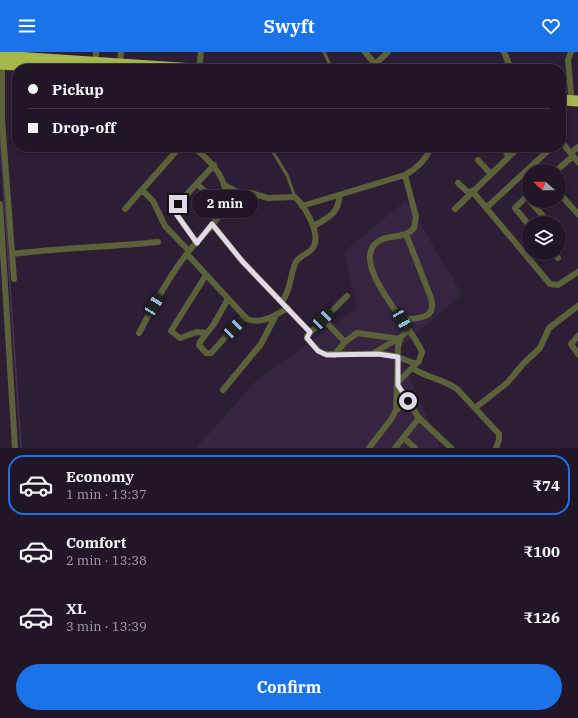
<!DOCTYPE html>
<meta charset="utf-8">
<style>
:root{--surface:#211627;--page:#291f2f;--text:#f1f3f6;--muted:#a29fa7;--line:#3e3544;--accent:#1a73e8}
body{margin:0;font-family:"IBM Plex Serif",serif;background:var(--page);color:var(--text);height:100vh;display:flex;flex-direction:column;font-size:15px;white-space:nowrap}
*{box-sizing:border-box;margin:0}
p{font-size:13px;color:var(--muted)}
.icon{flex:none;width:22px;height:22px;fill:none;stroke:currentColor;stroke-width:2;stroke-linecap:round;stroke-linejoin:round}
.map{position:relative;height:396px;overflow:hidden}
.side{display:flex;flex-direction:column;background:var(--surface);flex:1}
.side>*{flex:none}
.guide{position:absolute;left:12px;top:12px;width:554px;height:88px;border-radius:16px;box-shadow:0 2px 6px #0003,0 0 0 1px var(--line);display:grid;align-content:center;height:88px;padding:0 16px;background:var(--surface)}
.needle{width:26px;rotate:291deg}
.fabs{position:absolute;left:522px;top:112px;display:grid;gap:8px}
.fabs a{display:grid;place-items:center;width:44px;height:44px;border-radius:50%;background:var(--surface);box-shadow:0 2px 6px #0003,0 0 0 1px var(--line);font-size:20px}
.end{position:absolute;width:18px;height:18px;margin:-9px;border:5px solid #e2d9e8;background:#111;box-shadow:0 0 0 2px #111}
.from{border-radius:50%}
.bubble{position:absolute;height:28px;border-radius:14px;background:var(--surface);box-shadow:0 2px 6px #0003,0 0 0 1px var(--line);font-size:13px;font-weight:800;line-height:28px;text-align:center}
.car{position:absolute;width:12px;height:24px;margin:-12px -6px;border-radius:5px;box-shadow:0 0 3px 1px #0007;background:linear-gradient(#222 24%,#8ab4d8 0 40%,#222 0 76%,#8ab4d8 0 86%,#222 0)}
.guide b{display:flex;align-items:center;gap:14px;height:38px;font-size:15px}
.guide b+b{border-top:1px solid var(--line)}
.guide i{width:10px;height:10px;background:var(--text)}
ul{padding:7px 0 0;list-style:none}
li{display:flex;align-items:center;gap:12px;height:60px;margin:0 8px 6px;padding:0 8px;border:2px solid transparent;border-radius:16px}
li div{flex:1}
li b{display:block;font-size:15px}
li em{font-style:normal;font-weight:800}
li.active{border-color:var(--accent)}
li>.icon{width:36px;height:36px;stroke-width:1.5}
.action{display:flex;gap:8px;margin-top:auto;padding:8px 16px}
.action a{flex:1;height:46px;border-radius:24px;background:var(--accent);color:#fff;font-size:16px;font-weight:800;line-height:46px;text-align:center}
header{display:flex;justify-content:space-between;align-items:center;height:52px;padding:0 16px;background:var(--accent);color:#fff;font-size:18px;font-weight:800}
.map>svg:first-child{display:block}
</style>
<header><svg class="icon" aria-label="menu" viewBox="0 0 24 24"><path d="M4 6h16M4 12h16M4 18h16"/></svg>Swyft<svg class="icon" aria-label="heart" viewBox="0 0 24 24"><path d="M12 20l-8-8c-3-5 5-10 8-4 3-6 11-1 8 4z"/></svg></header>
<div class="map">
<svg width="578" height="396" viewBox="0 0 578 396">
<rect width="100%" height="100%" fill="#2c1e34"/>
<path fill="#362540" d="M406 148 462 242 398 297 440 396H196L255 330 357 256 344 200Z"/>
<g fill="none" stroke-linecap="round" stroke-linejoin="round">
<path stroke="#4a3158" stroke-width="1.5" d="M0 85 21 396"/>
<path stroke="#5b623a" stroke-width="3" d="M324 0 332 17
M270 95 287 123 295 145"/>
<path stroke="#5b623a" stroke-width="6" d="M365 0 375 12
M504 0 511 17
M96 10V0
M2 12V68L14 227
M120 12 121 0
M199 17 201 0
M370 17 388 0
M571 41 568 8 571 0
M561 59 565 48
M561 89 578 110
M501 95 509 104
M571 101 578 95
M478 108 490 121
M556 119 573 104
M458 131 470 142
M197 132 223 156
M224 133 239 141H251L268 146 295 145C305 155 324 185 311 198 306 203 297 205 295 212 289 227 292 235 282 250
M142 138 153 149 165 174 189 199
M472 139 550 232 558 233 578 220
M559 141 578 162
M529 142 515 156 529 173
M530 149 549 171
M0 152 15 396
M302 154 405 123C416 117 426 108 431 95
M486 156 552 95
M125 157 180 95
M455 157 519 95
M212 172 242 209 310 280
M314 174C330 164 337 163 340 143
M559 183 562 187
M197 191 177 163 175 157 178 152 214 113
M554 201 558 206
M12 202C61 196 109 195 158 190
M187 202 247 267C262 273 275 263 288 256
M206 223 171 279 180 286 197 280 206 281
M347 244 307 284V287L319 299 324 302H383L398 305 416 312
M228 247 214 272 200 290 199 293 206 301H211L244 265
M323 267 345 290
M402 268C417 266 437 268 431 246L406 182
M139 281C154 253 169 224 189 199 199 186 216 173 223 156 233 130 211 109 193 95
M578 284 571 292 578 302
M374 301 397 287
M334 303 345 290 357 281 400 287
M412 316C427 326 447 328 458 338L499 382V388L496 396
M398 330 419 309 422 300C414 276 352 216 375 192 385 181 405 188 414 176L416 165 405 123
M398 334 419 366 451 396
M223 338 261 292 276 263
M475 356 507 331 523 312 540 296 549 276 578 254
M396 358 408 349
M404 386 415 396
M369 396 392 366 396 358 398 294 401 285 408 278
M395 396 419 366"/>
<path stroke="#a6b74c" stroke-width="11" d="M0 4 195 17
M0 12 78 17
M561 48 578 49"/>
</g>
<g fill="none" stroke-linecap="round" stroke-linejoin="round">
<path stroke="#e2d9e8" stroke-width="5" d="M178 152 176 157 177 163 197 191 212 172 242 209 310 280 307 286 318 299 327 303 378 302 398 305V333L408 349"/>
</g>
</svg>
<div class="fabs">
<a><svg class="needle" viewBox="-14 -14 28 28"><path d="M0-13l5 13h-10z" fill="#e53935"/><path d="M0 13l5-13h-10z" fill="#a29fa7"/></svg></a>
<a><svg class="icon" aria-label="layers" viewBox="0 0 24 24"><path d="M12 4l9 5-9 5-9-5zM3 14l9 5 9-5"/></svg></a>
</div>
<i class="end from" style="left:408px;top:349px"></i>
<i class="end" style="left:178px;top:152px"></i>
<div class="bubble" style="left:192px;top:138px;width:66px">2 min</div>
<i class="car" style="left:154px;top:253px;rotate:32deg"></i>
<i class="car" style="left:323px;top:267px;rotate:46deg"></i>
<i class="car" style="left:402px;top:268px;rotate:150deg"></i>
<i class="car" style="left:234px;top:276px;rotate:44deg"></i>
<div class="guide">
<b><i class="from"></i>Pickup</b>
<b><i></i>Drop-off</b>
</div>
</div>
<section class="side">
<ul>
<li class="active"><svg class="icon" aria-label="car" viewBox="0 0 24 24"><path d="M5 17H2v-5l4-1 3-4h7l3 4 3 1v5h-3M9 17h6M6 11h13"/><circle cx="7" cy="17" r="2"/><circle cx="17" cy="17" r="2"/></svg><div><b>Economy</b><p>1 min · 13:37</p></div><em>₹74</em></li>
<li><svg class="icon" aria-label="car" viewBox="0 0 24 24"><path d="M5 17H2v-5l4-1 3-4h7l3 4 3 1v5h-3M9 17h6M6 11h13"/><circle cx="7" cy="17" r="2"/><circle cx="17" cy="17" r="2"/></svg><div><b>Comfort</b><p>2 min · 13:38</p></div><em>₹100</em></li>
<li><svg class="icon" aria-label="car" viewBox="0 0 24 24"><path d="M5 17H2v-5l4-1 3-4h7l3 4 3 1v5h-3M9 17h6M6 11h13"/><circle cx="7" cy="17" r="2"/><circle cx="17" cy="17" r="2"/></svg><div><b>XL</b><p>3 min · 13:39</p></div><em>₹126</em></li>
</ul>
<div class="action"><a>Confirm</a></div>
</section>
